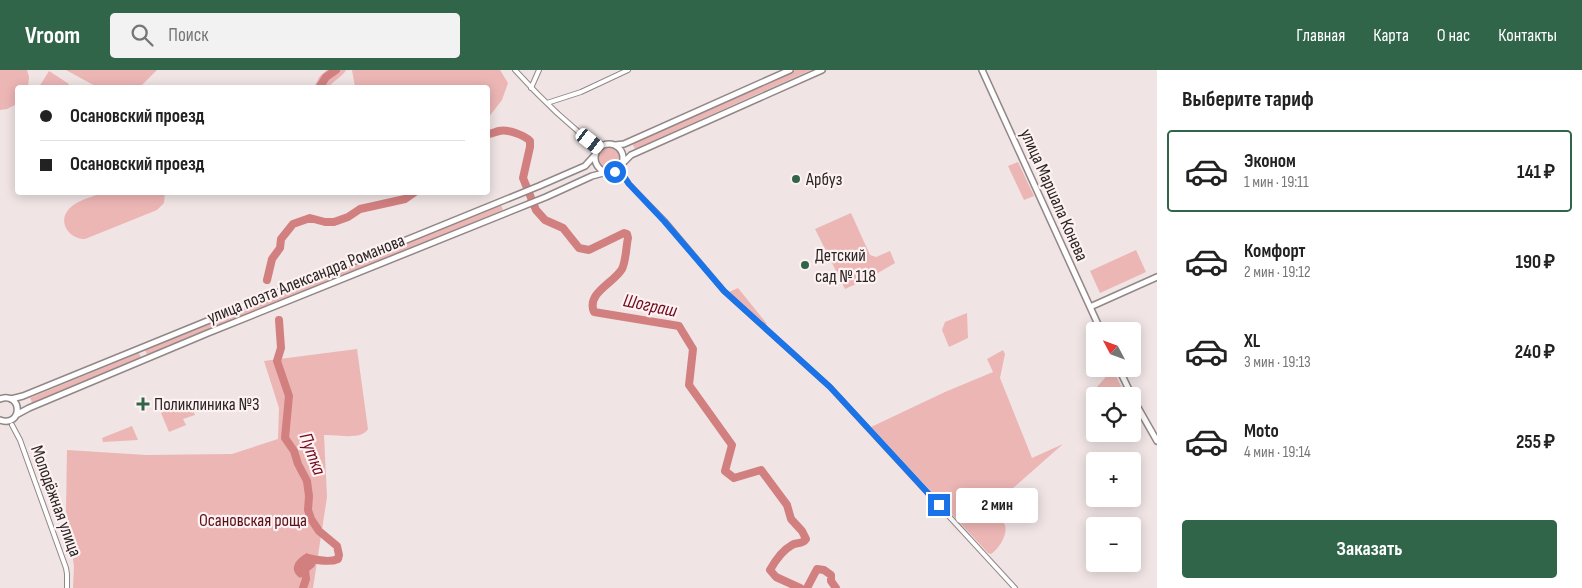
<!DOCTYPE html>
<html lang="ru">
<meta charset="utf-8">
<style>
:root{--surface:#fff;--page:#f2f2f2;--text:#222;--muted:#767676;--line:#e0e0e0;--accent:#31654a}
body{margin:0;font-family:"Sofia Sans Condensed",sans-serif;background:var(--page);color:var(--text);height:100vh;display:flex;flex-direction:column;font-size:19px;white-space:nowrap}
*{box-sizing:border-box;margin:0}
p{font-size:16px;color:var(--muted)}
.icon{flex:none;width:28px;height:28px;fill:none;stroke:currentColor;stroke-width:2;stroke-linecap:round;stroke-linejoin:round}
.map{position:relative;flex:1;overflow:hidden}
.details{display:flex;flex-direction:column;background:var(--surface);width:425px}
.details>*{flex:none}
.top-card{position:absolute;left:15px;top:15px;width:475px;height:110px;border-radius:5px;box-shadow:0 2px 12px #0003;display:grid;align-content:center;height:110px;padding:0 25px;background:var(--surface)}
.needle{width:32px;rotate:311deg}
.tools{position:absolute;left:1086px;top:252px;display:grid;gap:10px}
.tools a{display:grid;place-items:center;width:55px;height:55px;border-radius:5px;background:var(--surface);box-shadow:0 2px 12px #0003;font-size:25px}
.end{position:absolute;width:22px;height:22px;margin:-11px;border:6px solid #1a73e8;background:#fff;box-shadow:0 0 0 2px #fff}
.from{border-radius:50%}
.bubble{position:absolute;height:35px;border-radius:5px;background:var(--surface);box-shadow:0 2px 12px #0003;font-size:16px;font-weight:700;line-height:35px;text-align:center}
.car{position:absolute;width:15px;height:30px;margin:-15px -8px;border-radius:6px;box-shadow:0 0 4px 1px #0007;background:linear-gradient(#fff 24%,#345 0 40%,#fff 0 76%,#345 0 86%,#fff 0)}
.top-card b{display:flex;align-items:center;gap:18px;height:48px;font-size:19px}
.top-card b+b{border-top:1px solid var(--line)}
.top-card i{width:12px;height:12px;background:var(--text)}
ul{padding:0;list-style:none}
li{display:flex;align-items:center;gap:15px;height:82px;margin:0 10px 8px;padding:0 15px;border:2px solid transparent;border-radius:5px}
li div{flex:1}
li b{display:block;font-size:19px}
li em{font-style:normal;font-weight:700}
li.selected{border-color:var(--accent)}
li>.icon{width:45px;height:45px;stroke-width:1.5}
h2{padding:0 25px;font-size:22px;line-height:60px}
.cta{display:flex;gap:10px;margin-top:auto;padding:10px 25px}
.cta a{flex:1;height:58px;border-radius:5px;background:var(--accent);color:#fff;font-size:20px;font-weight:700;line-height:58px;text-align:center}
header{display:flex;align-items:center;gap:30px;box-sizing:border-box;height:70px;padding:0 25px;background:var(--accent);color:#fff}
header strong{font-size:24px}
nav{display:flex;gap:28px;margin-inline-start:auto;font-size:18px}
.search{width:350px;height:45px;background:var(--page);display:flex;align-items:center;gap:12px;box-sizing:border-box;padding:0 18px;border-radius:5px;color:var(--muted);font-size:19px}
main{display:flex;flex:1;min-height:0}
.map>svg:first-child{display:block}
</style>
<header>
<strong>Vroom</strong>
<div class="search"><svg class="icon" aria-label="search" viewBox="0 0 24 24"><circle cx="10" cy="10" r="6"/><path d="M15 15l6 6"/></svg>Поиск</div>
<nav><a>Главная</a><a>Карта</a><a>О нас</a><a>Контакты</a></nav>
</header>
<main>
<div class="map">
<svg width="1157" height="518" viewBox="0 0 1157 518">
<rect width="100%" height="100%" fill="#f0e4e4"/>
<path fill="#ecb6b5" d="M0 0H27L29 7 28 17 18 18 17 34 7 39 0 40Z
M66 0H157L140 17H97Z
M327 0H346C343 6 334 10 329 17H314L320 6Z
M352 0H500L508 13 502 30 488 48V18L355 17Z
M795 0H811L635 79 632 73Z
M49 1 69 14 67 17H39Z
M599 88a10 10 0 1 1 20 0a10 10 0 1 1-20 0Z
M1018 92 1034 126 1024 130 1008 96Z
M165 122 164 133 157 140 85 169C68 169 56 150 71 137 79 130 93 126 103 123 116 120 150 122 165 122Z
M501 135 503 140 148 286 145 280Z
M851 143 870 185 876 187 890 181 895 193 871 207 845 219 815 159Z
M1136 180 1146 202 1100 223 1090 201Z
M738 218 767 254 764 256 729 222Z
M967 243 968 268 949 277 942 260 945 252Z
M357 279 368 359C361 371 336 364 324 365L327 427 313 518H73L74 496 66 440 67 380 146 385 232 384 278 369 279 338 264 291Z
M1003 280 1005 284 1000 308 1032 388 1063 374 996 433V435L992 438C995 443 1002 449 1005 455 1008 464 999 479 991 484L988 483 871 357 945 322 993 302 987 289Z
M139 283 141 288 32 333 30 328Z
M1111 301 1114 302 1126 326H1095V329L1093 326 1096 318Z
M189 331 195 345 183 349 186 355 169 362 161 343Z
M132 356 138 370 103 372 102 368Z"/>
<path fill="#d27f80" d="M307 483 315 489 316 493 314 497 300 508C287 499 297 488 307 483Z"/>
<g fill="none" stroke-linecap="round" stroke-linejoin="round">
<path stroke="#d27f80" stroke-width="8" d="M319 18 326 7 336 0
M488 64C492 64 495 62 499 61 508 59 524 65 530 71V77L523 108 536 140 545 150 563 158 579 178 589 180 624 163 627 164 628 168C626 177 626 191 622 199 614 213 586 223 594 242L679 256 693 279 689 315 732 375 725 401 734 408 761 400 787 435 791 449 802 461 806 469C802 475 797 472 792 475 783 480 775 491 770 500L776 507 800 518
M267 210 272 189 280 178 281 169 293 154 310 148 325 152H334L348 147 360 139 405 129 415 122
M279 250 281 278 277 291 289 326 285 368 294 381 298 394 307 411 309 426 308 440 311 449 319 461 337 476 339 485 338 489C329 493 316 490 308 488L304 491 306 509 303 518
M807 518 817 499 824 500 831 505V511L836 518"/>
<g stroke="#928787" stroke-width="6">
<path id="street" d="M515 0C541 29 568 55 599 78
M531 18 539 0
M547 33 581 22 628 0
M619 99 629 114 665 151 724 221 830 317 1015 518
M12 355 20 370 66 498 67 504V518"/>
</g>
<g stroke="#928787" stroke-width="8">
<path id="secondary" d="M982 0 1101 261
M595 88a14 14 0 1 1 28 0a14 14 0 1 1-28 0Z
M615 75 624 74 790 0
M622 94 631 85 822 0
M1090 237 1157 207
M1119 299 1132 326
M1132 327 1157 371
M0 329C23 321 23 358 0 350
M11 329 23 326 539 116 585 96 595 85
M16 345 29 338 208 263 546 127 592 106 607 102"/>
</g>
<use href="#street" stroke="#fff" stroke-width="4"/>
<use href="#secondary" stroke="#fff" stroke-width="5"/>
</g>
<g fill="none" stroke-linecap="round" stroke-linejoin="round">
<path stroke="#1a73e8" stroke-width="6" d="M615 102 619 99 629 114 664 151 724 221 830 317 939 435"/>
</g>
<g fill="#31654a" stroke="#fef1f1" stroke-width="2">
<circle cx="796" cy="109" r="5"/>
<circle cx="805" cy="195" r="5"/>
<path d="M140.5 326.5h5v5h5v5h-5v5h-5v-5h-5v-5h5z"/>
</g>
<g text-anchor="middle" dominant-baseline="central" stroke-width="4.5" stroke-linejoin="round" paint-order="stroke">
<g font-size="18" fill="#2a2626" stroke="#fef1f1" text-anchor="start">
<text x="806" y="109">Арбуз</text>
<text x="815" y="185">Детский<tspan x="815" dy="21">сад № 118</tspan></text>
<text x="154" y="334">Поликлиника №3</text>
</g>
<g font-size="18" fill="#2a2626" stroke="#fef1f1">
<text transform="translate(1054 125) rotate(66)">улица Маршала Конева</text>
<text transform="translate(306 209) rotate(-22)">улица поэта Александра Романова</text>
<text transform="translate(56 431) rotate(70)">Молодёжная улица</text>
</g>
<g font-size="18" fill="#5b101a" stroke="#fef1f1">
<text x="253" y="450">Осановская роща</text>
</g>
<g font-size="19" font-style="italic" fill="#6f091c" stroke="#fef1f1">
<text transform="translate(650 236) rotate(12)">Шограш</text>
<text transform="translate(312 384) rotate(69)">Путка</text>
</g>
</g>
</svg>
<div class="tools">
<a><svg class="needle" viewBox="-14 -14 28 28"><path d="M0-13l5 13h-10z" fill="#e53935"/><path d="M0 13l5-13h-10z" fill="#767676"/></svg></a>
<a><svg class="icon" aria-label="locate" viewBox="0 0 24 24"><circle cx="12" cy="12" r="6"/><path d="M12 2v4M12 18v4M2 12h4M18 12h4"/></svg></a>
<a>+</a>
<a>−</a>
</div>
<i class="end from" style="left:615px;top:102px"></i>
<i class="end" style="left:939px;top:435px"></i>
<div class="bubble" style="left:956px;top:418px;width:82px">2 мин</div>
<i class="car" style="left:590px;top:71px;rotate:128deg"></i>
<div class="top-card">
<b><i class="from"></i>Осановский проезд</b>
<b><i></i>Осановский проезд</b>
</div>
</div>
<section class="details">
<h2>Выберите тариф</h2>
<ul>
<li class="selected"><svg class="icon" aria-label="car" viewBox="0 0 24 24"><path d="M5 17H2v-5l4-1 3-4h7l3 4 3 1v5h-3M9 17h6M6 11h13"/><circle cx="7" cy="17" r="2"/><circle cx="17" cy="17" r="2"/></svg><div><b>Эконом</b><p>1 мин · 19:11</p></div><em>141 ₽</em></li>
<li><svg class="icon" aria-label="car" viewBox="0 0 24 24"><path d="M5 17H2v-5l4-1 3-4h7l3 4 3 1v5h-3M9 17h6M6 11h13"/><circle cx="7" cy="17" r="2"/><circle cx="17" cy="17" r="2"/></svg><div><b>Комфорт</b><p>2 мин · 19:12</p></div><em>190 ₽</em></li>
<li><svg class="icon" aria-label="car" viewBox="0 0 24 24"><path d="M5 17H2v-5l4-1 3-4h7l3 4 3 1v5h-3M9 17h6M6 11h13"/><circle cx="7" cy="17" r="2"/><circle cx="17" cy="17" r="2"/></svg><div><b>XL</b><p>3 мин · 19:13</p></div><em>240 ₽</em></li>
<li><svg class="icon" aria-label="car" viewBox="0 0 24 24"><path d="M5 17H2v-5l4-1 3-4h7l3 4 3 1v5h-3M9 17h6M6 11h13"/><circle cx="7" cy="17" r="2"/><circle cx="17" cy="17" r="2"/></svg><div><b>Moto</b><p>4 мин · 19:14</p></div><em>255 ₽</em></li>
</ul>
<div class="cta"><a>Заказать</a></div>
</section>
</main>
